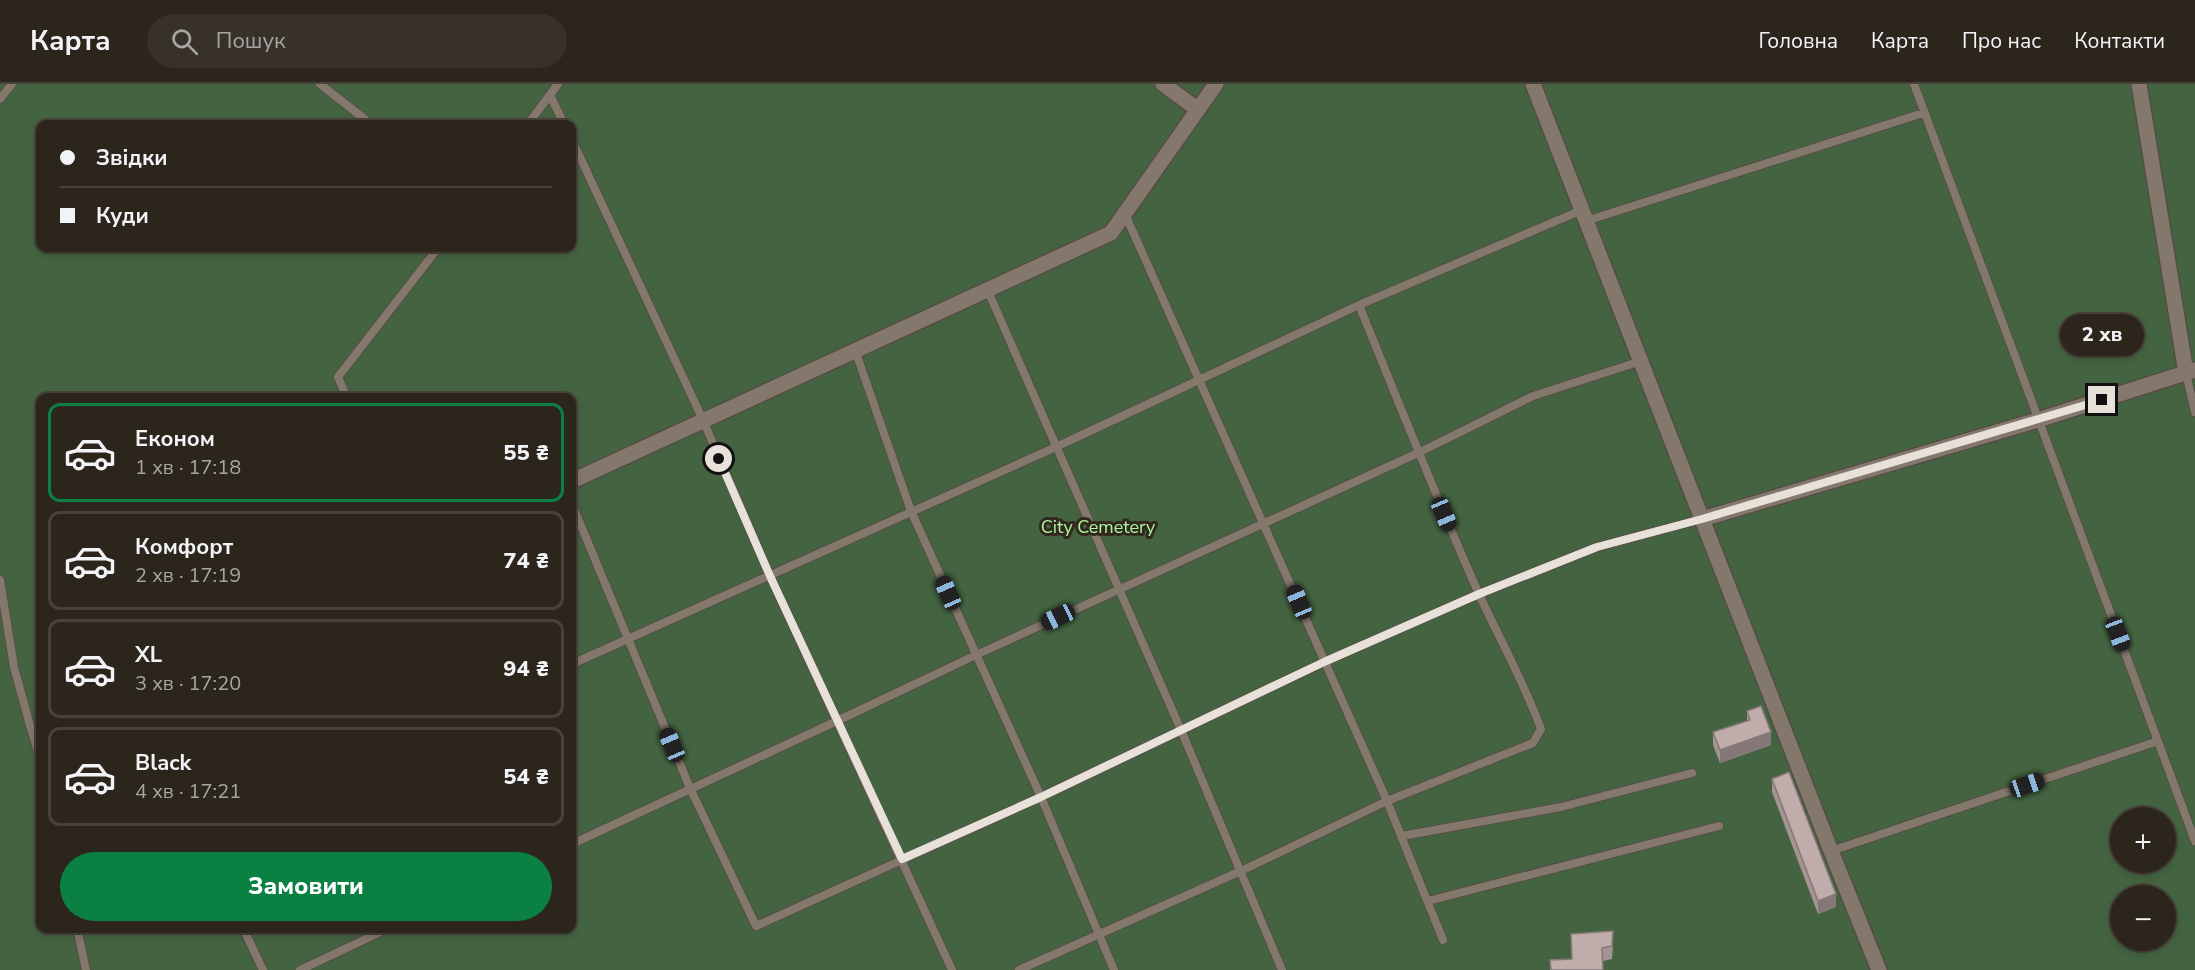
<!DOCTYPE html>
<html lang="uk">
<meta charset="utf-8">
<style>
:root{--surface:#2c251c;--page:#383129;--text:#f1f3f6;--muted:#a6a5a3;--line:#48423b;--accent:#0b8043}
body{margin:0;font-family:"Nunito Sans",sans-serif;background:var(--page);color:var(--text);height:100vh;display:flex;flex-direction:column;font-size:22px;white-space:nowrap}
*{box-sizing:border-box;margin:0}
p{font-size:20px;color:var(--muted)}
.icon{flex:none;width:33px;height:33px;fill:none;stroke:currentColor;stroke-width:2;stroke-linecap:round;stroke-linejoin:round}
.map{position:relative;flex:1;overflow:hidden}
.sheet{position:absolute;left:36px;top:309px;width:540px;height:540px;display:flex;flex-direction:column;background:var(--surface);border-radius:12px;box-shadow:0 3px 9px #0003,0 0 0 2px var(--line)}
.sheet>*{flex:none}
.hud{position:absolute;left:36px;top:36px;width:540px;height:132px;border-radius:12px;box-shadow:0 3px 9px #0003,0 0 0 2px var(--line);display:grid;align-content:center;height:132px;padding:0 24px;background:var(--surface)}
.buttons{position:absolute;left:2110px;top:723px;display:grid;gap:12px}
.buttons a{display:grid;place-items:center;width:66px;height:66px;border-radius:50%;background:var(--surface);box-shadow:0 3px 9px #0003,0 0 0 2px var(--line);font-size:30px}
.end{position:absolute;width:27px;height:27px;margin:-14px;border:8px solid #e7e1da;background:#111;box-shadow:0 0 0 3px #111}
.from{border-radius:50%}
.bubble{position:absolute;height:42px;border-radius:21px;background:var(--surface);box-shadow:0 3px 9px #0003,0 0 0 2px var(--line);font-size:20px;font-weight:800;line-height:42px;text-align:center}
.car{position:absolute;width:18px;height:36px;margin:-18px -9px;border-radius:8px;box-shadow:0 0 4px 2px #0007;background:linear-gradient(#222 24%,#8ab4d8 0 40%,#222 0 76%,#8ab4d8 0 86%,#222 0)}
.hud b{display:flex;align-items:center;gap:21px;height:57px;font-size:22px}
.hud b+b{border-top:2px solid var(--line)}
.hud i{width:15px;height:15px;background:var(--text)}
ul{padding:10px 0 0;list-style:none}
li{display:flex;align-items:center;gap:18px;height:99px;margin:0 12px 9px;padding:0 12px;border:3px solid var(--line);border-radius:12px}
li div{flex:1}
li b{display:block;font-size:22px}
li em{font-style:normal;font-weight:800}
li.selected{border-color:var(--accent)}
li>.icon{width:54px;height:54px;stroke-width:1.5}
.action{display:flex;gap:12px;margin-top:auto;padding:12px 24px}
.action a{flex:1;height:69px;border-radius:36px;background:var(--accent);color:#fff;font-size:24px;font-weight:800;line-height:69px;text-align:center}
header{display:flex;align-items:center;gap:36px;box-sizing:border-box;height:84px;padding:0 30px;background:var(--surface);border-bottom:2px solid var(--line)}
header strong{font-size:28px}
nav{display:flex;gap:33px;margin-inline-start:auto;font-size:21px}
.search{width:420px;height:54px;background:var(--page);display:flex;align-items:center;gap:15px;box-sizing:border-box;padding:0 21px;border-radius:33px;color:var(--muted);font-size:22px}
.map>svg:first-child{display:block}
</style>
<header>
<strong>Карта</strong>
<div class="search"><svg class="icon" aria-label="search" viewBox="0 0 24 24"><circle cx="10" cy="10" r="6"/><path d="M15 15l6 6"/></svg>Пошук</div>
<nav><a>Головна</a><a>Карта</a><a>Про нас</a><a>Контакти</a></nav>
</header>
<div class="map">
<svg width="2195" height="886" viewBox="0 0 2195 886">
<rect width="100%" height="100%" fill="#3b3126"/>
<path fill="#446441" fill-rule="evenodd" d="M0 0H2195V886H0ZM40 40H572V164H40ZM40 314H572V844H40ZM2121 734H2166V778H2121ZM2121 812H2166V856H2121Z"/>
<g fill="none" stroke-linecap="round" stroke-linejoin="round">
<g stroke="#554d44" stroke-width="10">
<path id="lane" d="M320 0 371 40
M1914 0 2195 757
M550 11 564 40
M0 15 12 0
M528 40 558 0
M572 56 703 336 770 492 952 886
M1125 130 1387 717 1443 856
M1586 137 1923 29
M988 207 1181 646 1282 886
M855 266 911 427 1041 713 1114 886
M2186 289 2195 328
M347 314 338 293 438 164
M572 420 690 704 756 842 1041 713 1324 578 1479 510 1597 463 1702 435
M0 496 14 583 31 645 40 673
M572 580 1056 363 1359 221 1582 126
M1402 752 1561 723 1692 689
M572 760 837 637 976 571 1418 369 1533 312 1641 277
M1831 767 2158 657
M1428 817 1719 742
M77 844 86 886
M243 844 263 886
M300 886 389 844
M1019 886 1241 787 1387 717 1533 659 1541 645C1524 598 1499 554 1478 508 1436 413 1398 317 1359 221"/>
</g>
<g stroke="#554d44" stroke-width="18">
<path id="street" d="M1163 0 1197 25
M1533 0 1831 767 1879 886
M2139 0 2186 289
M572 397 1111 149 1216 0
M1702 435 2038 336 2195 286"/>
</g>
<use href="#lane" stroke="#84786c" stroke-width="8"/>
<use href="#street" stroke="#84786c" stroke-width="15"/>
</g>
<path fill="#a59493" d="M1747 627 1771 661 1720 679 1713 661V648L1747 637Z
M1772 695 1836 823 1818 830 1772 708Z
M1571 850 1613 860 1612 875 1603 877V886H1550V876L1571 875Z"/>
<path fill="#867878" d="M1771 648V661L1720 679V666Z
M1836 810V823L1818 830V817Z"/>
<path fill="#c0acab" stroke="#867878" stroke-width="1.5" d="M1761 622 1771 648 1720 666 1713 648 1750 636 1747 627Z
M1789 688 1836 810 1818 817 1772 695Z
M1613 847 1612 862 1602 864 1603 886H1551L1550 876 1572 875 1571 850Z"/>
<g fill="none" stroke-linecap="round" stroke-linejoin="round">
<path stroke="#e7e1da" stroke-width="8" d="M719 375 770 492 902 775 1041 713 1324 578 1479 510 1597 463 1702 435 2102 316"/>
</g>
<g text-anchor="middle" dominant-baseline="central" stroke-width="6" stroke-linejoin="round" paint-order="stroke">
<g font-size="18" fill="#aaf6a2" stroke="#31271d">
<text x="1098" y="443">City Cemetery</text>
</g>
</g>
</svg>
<div class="buttons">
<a>+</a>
<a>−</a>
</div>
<i class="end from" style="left:719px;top:375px"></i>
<i class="end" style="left:2102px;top:316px"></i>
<div class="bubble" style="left:2060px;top:230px;width:84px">2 хв</div>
<i class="car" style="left:1444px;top:430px;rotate:157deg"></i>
<i class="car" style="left:948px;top:509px;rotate:336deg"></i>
<i class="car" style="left:1299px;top:518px;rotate:337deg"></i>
<i class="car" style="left:1058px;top:533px;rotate:245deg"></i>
<i class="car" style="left:2118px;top:550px;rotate:159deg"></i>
<i class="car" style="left:672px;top:661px;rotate:337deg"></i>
<i class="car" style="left:2027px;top:701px;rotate:71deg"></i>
<div class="hud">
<b><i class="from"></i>Звідки</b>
<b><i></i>Куди</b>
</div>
<section class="sheet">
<ul>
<li class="selected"><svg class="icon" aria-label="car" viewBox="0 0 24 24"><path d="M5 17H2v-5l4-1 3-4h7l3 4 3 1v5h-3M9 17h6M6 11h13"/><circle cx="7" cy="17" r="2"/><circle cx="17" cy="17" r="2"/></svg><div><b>Економ</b><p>1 хв · 17:18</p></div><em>55 ₴</em></li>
<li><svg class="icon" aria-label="car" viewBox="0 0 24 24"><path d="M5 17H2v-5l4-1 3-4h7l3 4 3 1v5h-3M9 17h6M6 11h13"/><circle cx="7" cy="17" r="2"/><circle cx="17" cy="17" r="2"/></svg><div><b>Комфорт</b><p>2 хв · 17:19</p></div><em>74 ₴</em></li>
<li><svg class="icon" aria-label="car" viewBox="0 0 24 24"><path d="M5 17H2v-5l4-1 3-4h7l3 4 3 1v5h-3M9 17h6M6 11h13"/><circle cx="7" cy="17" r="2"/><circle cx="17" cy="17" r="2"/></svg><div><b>XL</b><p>3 хв · 17:20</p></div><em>94 ₴</em></li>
<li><svg class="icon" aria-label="car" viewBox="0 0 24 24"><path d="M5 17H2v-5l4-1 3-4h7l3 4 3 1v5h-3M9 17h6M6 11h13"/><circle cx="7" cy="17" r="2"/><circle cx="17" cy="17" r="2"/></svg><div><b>Black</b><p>4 хв · 17:21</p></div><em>54 ₴</em></li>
</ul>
<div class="action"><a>Замовити</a></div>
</section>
</div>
